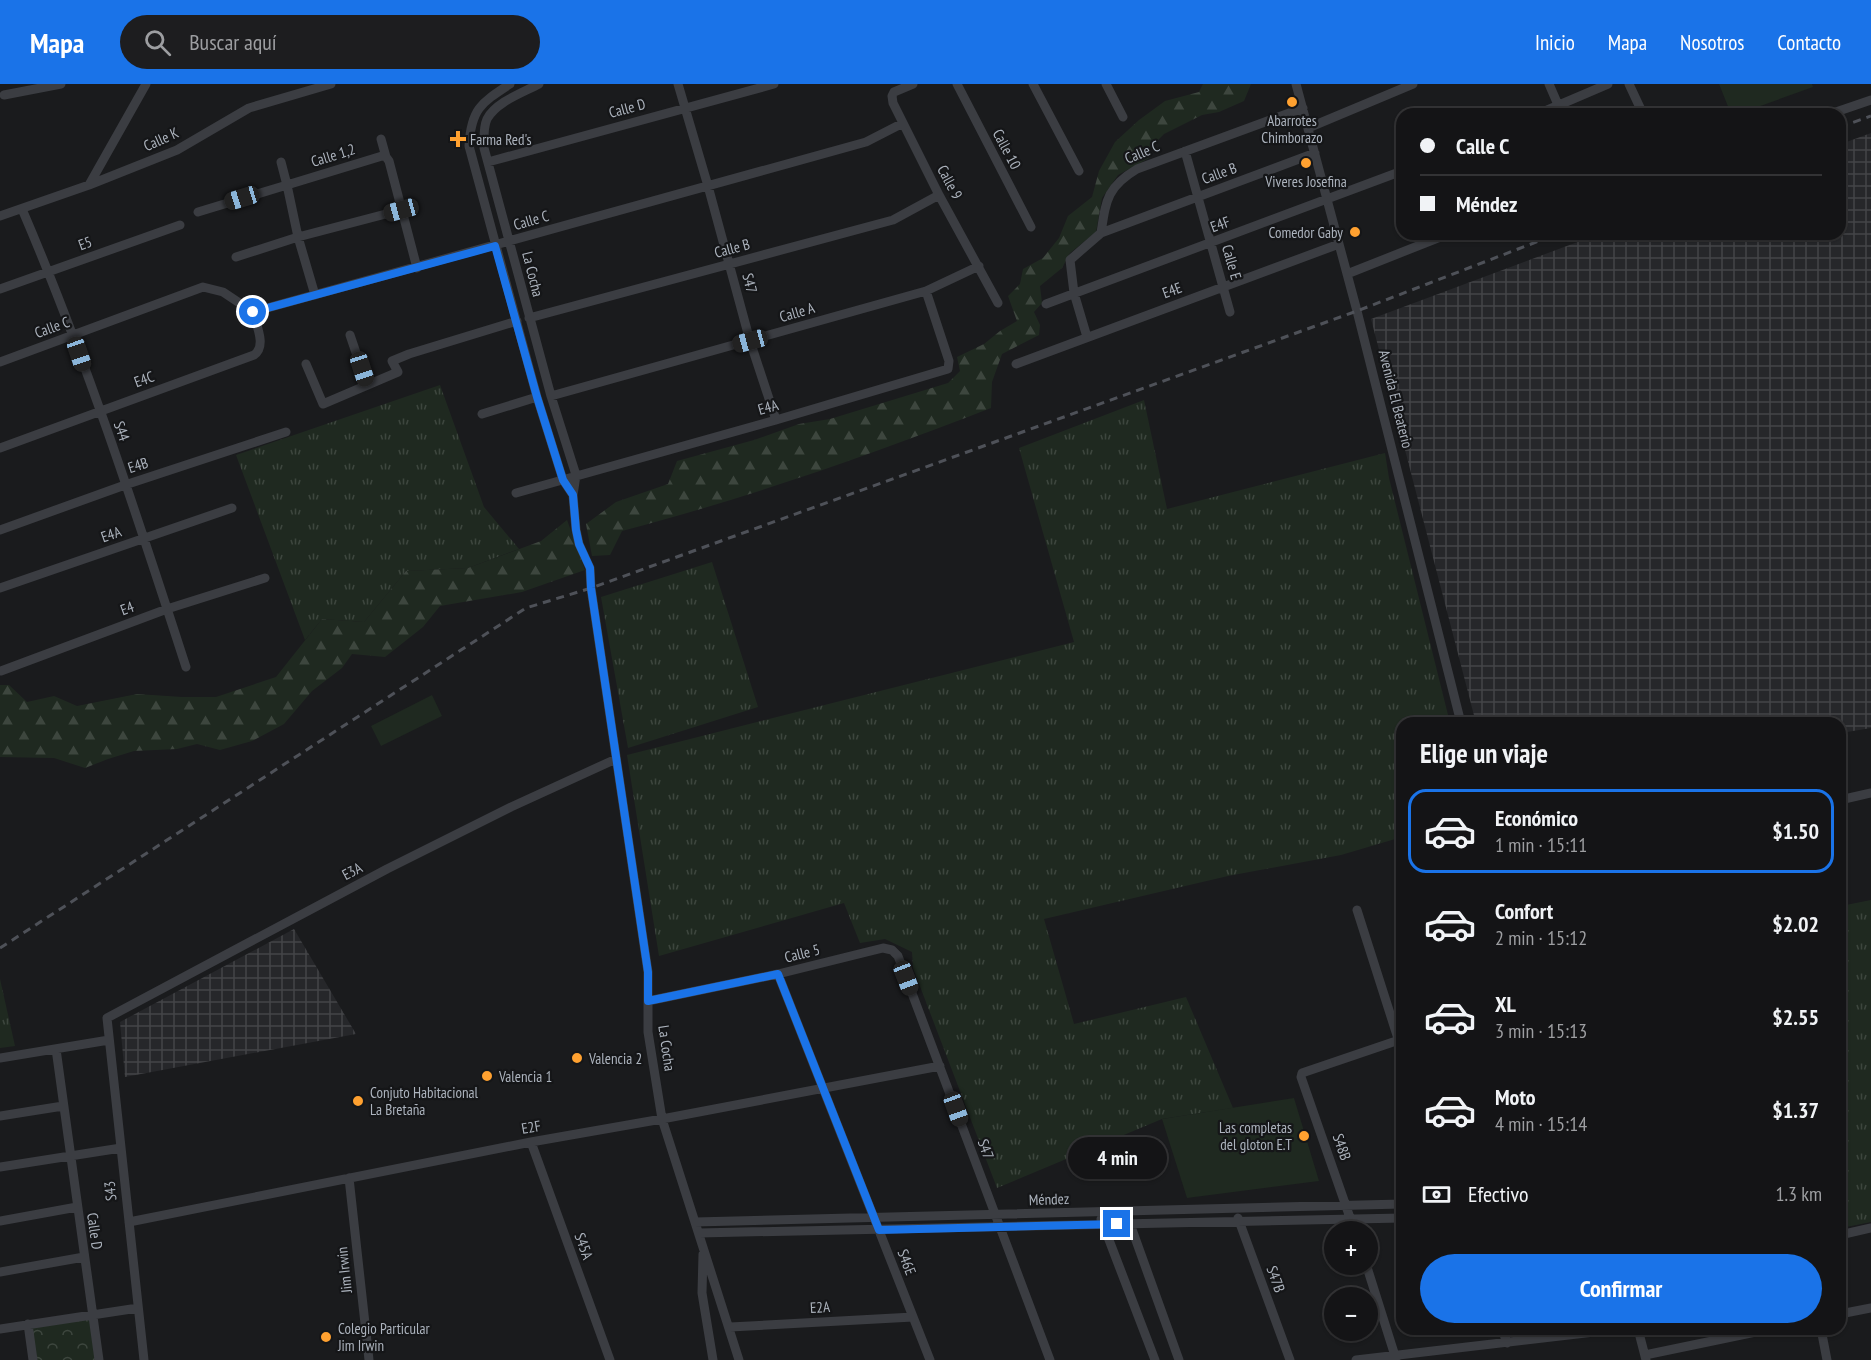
<!DOCTYPE html>
<html lang="es">
<meta charset="utf-8">
<style>
:root{--surface:#141416;--page:#1d1d1f;--text:#f1f3f6;--muted:#9d9ea1;--line:#333335;--accent:#1a73e8}
body{margin:0;font-family:"PT Sans Narrow",sans-serif;background:var(--page);color:var(--text);height:100vh;display:flex;flex-direction:column;font-size:22px;white-space:nowrap}
*{box-sizing:border-box;margin:0}
p{font-size:20px;color:var(--muted)}
.icon{flex:none;width:33px;height:33px;fill:none;stroke:currentColor;stroke-width:2;stroke-linecap:round;stroke-linejoin:round}
.map{position:relative;flex:1;overflow:hidden}
.drawer{position:absolute;left:1396px;top:633px;width:450px;height:618px;display:flex;flex-direction:column;background:var(--surface);border-radius:18px;box-shadow:0 2px 4px #0004,0 0 0 2px var(--line)}
.drawer>*{flex:none}
.top-card{position:absolute;left:1396px;top:24px;width:450px;height:132px;border-radius:18px;box-shadow:0 2px 4px #0004,0 0 0 2px var(--line);display:grid;align-content:center;height:132px;padding:0 24px;background:var(--surface)}
.controls{position:absolute;left:1324px;top:1137px;display:grid;gap:12px}
.controls a{display:grid;place-items:center;width:54px;height:54px;border-radius:50%;background:var(--surface);box-shadow:0 2px 4px #0004,0 0 0 2px var(--line);font-size:30px}
.end{position:absolute;width:27px;height:27px;margin:-14px;border:8px solid #1a73e8;background:#fff;box-shadow:0 0 0 3px #fff}
.from{border-radius:50%}
.bubble{position:absolute;height:42px;border-radius:21px;background:var(--surface);box-shadow:0 2px 4px #0004,0 0 0 2px var(--line);font-size:20px;font-weight:700;line-height:42px;text-align:center}
.car{position:absolute;width:18px;height:36px;margin:-18px -9px;border-radius:8px;box-shadow:0 0 4px 2px #0007;background:linear-gradient(#222 24%,#8ab4d8 0 40%,#222 0 76%,#8ab4d8 0 86%,#222 0)}
.top-card b{display:flex;align-items:center;gap:21px;height:57px;font-size:22px}
.top-card b+b{border-top:2px solid var(--line)}
.top-card i{width:15px;height:15px;background:var(--text)}
ul{padding:0;list-style:none}
li{display:flex;align-items:center;gap:18px;height:84px;margin:0 12px 9px;padding:0 12px;border:3px solid transparent;border-radius:18px}
li div{flex:1}
li b{display:block;font-size:22px}
li em{font-style:normal;font-weight:700}
li.current{border-color:var(--accent)}
li>.icon{width:54px;height:54px;stroke-width:1.5}
h2{padding:0 24px;font-size:27px;line-height:72px}
.pay{display:flex;align-items:center;gap:15px;height:66px;padding:0 24px;font-size:22px}
.pay p{margin-inline-start:auto}
.primary-button{display:flex;gap:12px;margin-top:auto;padding:12px 24px}
.primary-button a{flex:1;height:69px;border-radius:36px;background:var(--accent);color:#fff;font-size:24px;font-weight:700;line-height:69px;text-align:center}
header{display:flex;align-items:center;gap:36px;box-sizing:border-box;height:84px;padding:0 30px;background:var(--accent);color:#fff}
header strong{font-size:28px}
nav{display:flex;gap:33px;margin-inline-start:auto;font-size:21px}
.search{width:420px;height:54px;background:var(--page);display:flex;align-items:center;gap:15px;box-sizing:border-box;padding:0 21px;border-radius:33px;color:var(--muted);font-size:22px}
.map>svg:first-child{display:block}
</style>
<header>
<strong>Mapa</strong>
<div class="search"><svg class="icon" aria-label="search" viewBox="0 0 24 24"><circle cx="10" cy="10" r="6"/><path d="M15 15l6 6"/></svg>Buscar aquí</div>
<nav><a>Inicio</a><a>Mapa</a><a>Nosotros</a><a>Contacto</a></nav>
</header>
<div class="map">
<svg width="1871" height="1276" viewBox="0 0 1871 1276">
<defs>
<pattern id="industrial-grid" width="8" height="8" patternUnits="userSpaceOnUse" patternTransform="scale(1.5)"><rect width="8" height="8" fill="#26272a"/><path d="M0 4h8M4 0v8" fill="none" stroke="#434447"/></pattern>
<pattern id="grass-tufts" width="24" height="20" patternUnits="userSpaceOnUse" patternTransform="scale(1.5)"><rect width="24" height="20" fill="#1f2920"/><path d="M3 7l-1-3M5 7V3M7 7l1-3M15 17l-1-3M17 17v-4M19 17l1-3" fill="none" stroke="#3d463e"/></pattern>
<pattern id="forest-firs" width="22" height="20" patternUnits="userSpaceOnUse" patternTransform="scale(1.5)"><rect width="22" height="20" fill="#1f2920"/><path d="M5 1l3.5 6h-7zM16 11l3.5 6h-7z" fill="#3d463e"/></pattern>
<pattern id="park-crowns" width="20" height="18" patternUnits="userSpaceOnUse" patternTransform="scale(1.5)"><rect width="20" height="18" fill="#1f2920"/><path d="M2 6a3 3 0 1 1 6 0M12 15a3 3 0 1 1 6 0" fill="none" stroke="#3d463e"/></pattern>
</defs>
<rect width="100%" height="100%" fill="#1a1b1d"/>
<path fill="url(#industrial-grid)" d="M1871 49V644L1841 649 1840 639H1476L1371 235 1599 150H1840L1841 60Z
M294 845 356 950 125 993 120 938Z"/>
<path fill="url(#grass-tufts)" d="M440 301 484 423 519 465 468 484 406 487 364 538 322 535 305 556 236 371Z
M1144 316 1167 425 1385 369 1389 394 1450 639H1402V753L1341 771 1228 792 1044 835 1074 940 1186 913 1233 1024 1162 1035 997 1104 913 884 912 868 885 855 860 859 844 819 659 872 627 671 1074 558 1019 364Z
M712 478 758 623 628 664 601 513Z
M1871 816V1138L1841 1144V822Z
M0 895 15 962 0 964Z"/>
<path fill="url(#forest-firs)" d="M1203 0H1251L1244 17 1219 28 1202 31 1164 50 1150 64 1151 73 1118 91 1102 114 1096 148 1070 169 1062 184 1040 202 1042 219 1034 228 1040 241 1039 251 1002 270 992 298 991 324C870 371 748 414 622 447L610 471 592 472 586 440 616 418 668 400 677 377 754 356 799 340 830 335 948 299 960 287 957 273 984 260 1000 247 1017 237 1008 212 1020 200 1023 185 1043 174 1059 154 1068 132 1092 113 1099 87 1115 58 1139 36 1165 17 1199 8Z
M567 436 585 486 522 508 440 522 423 543 385 573 352 570 342 584 312 607 284 640 252 657 220 666 197 660 177 665 134 667 108 675 85 684 54 674 0 673V601H9L27 618 54 612 77 622 137 610 182 613H216L276 593 322 535 364 538 406 487 468 484 541 457Z"/>
<path fill="url(#park-crowns)" d="M89 1233 95 1276H36L31 1242Z"/>
<path fill="#1f2920" d="M1719 0H1812L1813 3 1738 30H1731Z
M432 611 442 632 381 662 371 642Z
M1294 1014 1319 1097 1187 1114 1162 1035Z"/>
<g fill="none" stroke-linecap="round" stroke-linejoin="round">
<path stroke="#3b3d42" stroke-width="9" d="M510 0C481 19 471 25 469 62L537 313 563 396 573 411
M539 0C522 9 496 18 487 35 483 44 484 55 484 64L551 312 576 391 573 411 576 446 579 460 590 484 591 504 648 888V948L662 1035 739 1276
M678 0 708 102 750 257 776 336
M913 0 894 8 892 12 893 19 939 111 998 219
M957 0 1031 143
M1033 0 1079 87
M1106 0 1123 33
M1296 0 1357 227 1461 639
M1549 0 1562 30
M1629 0 1643 30
M4 11 61 0
M1538 30 1608 0
M1830 30 1871 16
M1308 44 1413 0
M381 55 386 73
M1185 67 1230 228
M488 78 774 0
M89 101 146 0
M22 125C86 274 136 429 186 583
M198 128 287 101 281 78
M0 132 89 101 177 66 249 24 331 0
M1101 149 1315 69
M236 173 298 153 401 126
M1347 190 1448 150
M0 205 180 141
M315 211 298 153 287 101 382 72 386 73 389 77 417 184
M1046 220 1402 87
M529 234 893 136 939 111
M350 251 367 301
M1087 253 1074 209 1070 176 1101 149C1106 116 1107 103 1137 85L1303 24
M0 278 203 203 223 208 253 228 866 58 903 39
M306 280 323 320 398 288 392 277 409 270 517 237
M1016 280 1339 160
M551 312 926 207 979 182
M482 330 537 313
M0 364 254 271C267 262 256 241 253 228
M516 409 776 336 948 285 949 277 926 207
M0 446 125 401 286 348
M0 504 232 424
M1 587 167 525 265 494
M1840 716 1871 709
M1357 826 1402 967
M778 890 930 1276
M648 917 778 890 883 864 892 866 898 872 1050 1276
M56 965 99 1276
M0 974 109 956
M0 1032 63 1022
M531 1058 610 1276
M0 1083 121 1064
M349 1094 369 1276
M1238 1134 1290 1276
M1101 1135 1155 1276
M0 1137 77 1123
M1129 1137 1179 1276
M129 1138 531 1058 662 1035 940 982
M695 1138 1402 1120
M1355 1148 1301 993 1302 989 1402 955
M699 1149 1402 1134
M1840 1151 1871 1144
M703 1170 702 1209 713 1276
M1366 1180 1396 1275
M0 1188 84 1173
M1840 1230 1871 1224
M28 1240 33 1276
M730 1243 913 1233
M0 1245 138 1224
M1502 1245 1507 1259
M1638 1245 1646 1276
M1821 1245 1827 1276
M1645 1271 1770 1245
M144 1276 107 934 387 785 511 723 616 675
M1356 1276 1620 1245"/>
<path stroke="#4e5158" stroke-width="3" stroke-dasharray="8 6" stroke-linecap="butt" d="M1840 43 1871 32
M0 864 526 524 591 504 1357 227 1557 150"/>
</g>
<g fill="none" stroke-linecap="round" stroke-linejoin="round">
<path stroke="#1a73e8" stroke-width="8" d="M253 228 495 162 537 313 563 396 573 411 576 446 579 460 590 484 591 504 648 888V917L778 890 879 1146 1117 1140"/>
</g>
<g fill="#ffa130" stroke="#151618" stroke-width="2">
<circle cx="1292" cy="18" r="6"/>
<path d="M455 46h6v6h6v6h-6v6h-6v-6h-6v-6h6z"/>
<circle cx="1306" cy="79" r="6"/>
<circle cx="1355" cy="148" r="6"/>
<circle cx="577" cy="974" r="6"/>
<circle cx="487" cy="992" r="6"/>
<circle cx="358" cy="1017" r="6"/>
<circle cx="1304" cy="1052" r="6"/>
<circle cx="326" cy="1253" r="6"/>
</g>
<g text-anchor="middle" dominant-baseline="central" stroke-width="4.5" stroke-linejoin="round" paint-order="stroke">
<g font-size="15" fill="#acb3bd" stroke="#151618">
<text transform="translate(627 24) rotate(-15)">Calle D</text>
<text transform="translate(161 55) rotate(-24)">Calle K</text>
<text transform="translate(1007 65) rotate(62)">Calle 10</text>
<text transform="translate(1142 68) rotate(-23)">Calle C</text>
<text transform="translate(333 71) rotate(-17)">Calle 1,2</text>
<text transform="translate(1219 89) rotate(-20)">Calle B</text>
<text transform="translate(950 98) rotate(62)">Calle 9</text>
<text transform="translate(531 136) rotate(-16)">Calle C</text>
<text transform="translate(1220 140) rotate(-20)">E4F</text>
<text transform="translate(85 159) rotate(-20)">E5</text>
<text transform="translate(732 164) rotate(-15)">Calle B</text>
<text transform="translate(1232 178) rotate(74)">Calle E</text>
<text transform="translate(533 190) rotate(76)">La Cocha</text>
<text transform="translate(750 199) rotate(76)">S47</text>
<text transform="translate(1172 206) rotate(-20)">E4E</text>
<text transform="translate(797 228) rotate(-16)">Calle A</text>
<text transform="translate(52 243) rotate(-20)">Calle C</text>
<text transform="translate(144 295) rotate(-20)">E4C</text>
<text transform="translate(1396 315) rotate(76)">Avenida El Beaterio</text>
<text transform="translate(768 323) rotate(-16)">E4A</text>
<text transform="translate(122 347) rotate(71)">S44</text>
<text transform="translate(138 381) rotate(-18)">E4B</text>
<text transform="translate(111 450) rotate(-19)">E4A</text>
<text transform="translate(127 524) rotate(-20)">E4</text>
<text transform="translate(352 787) rotate(-28)">E3A</text>
<text transform="translate(802 869) rotate(-14)">Calle 5</text>
<text transform="translate(667 964) rotate(82)">La Cocha</text>
<text transform="translate(531 1043) rotate(-10)">E2F</text>
<text transform="translate(1342 1063) rotate(71)">S48B</text>
<text transform="translate(986 1065) rotate(70)">S47</text>
<text transform="translate(110 1107) rotate(-96)">S43</text>
<text transform="translate(1049 1115) rotate(-2)">Méndez</text>
<text transform="translate(95 1147) rotate(82)">Calle D</text>
<text transform="translate(584 1162) rotate(70)">S45A</text>
<text transform="translate(907 1178) rotate(69)">S46E</text>
<text transform="translate(344 1186) rotate(-96)">Jim Irwin</text>
<text transform="translate(1276 1195) rotate(70)">S47B</text>
<text transform="translate(820 1223) rotate(-3)">E2A</text>
</g>
<g font-size="15" fill="#acb3bd" stroke="#151618" text-anchor="start">
<text x="1292" y="36" text-anchor="middle">Abarrotes<tspan x="1292" dy="17">Chimborazo</tspan></text>
<text x="470" y="55">Farma Red's</text>
<text x="1306" y="97" text-anchor="middle">Viveres Josefina</text>
<text x="1343" y="148" text-anchor="end">Comedor Gaby</text>
<text x="589" y="974">Valencia 2</text>
<text x="499" y="992">Valencia 1</text>
<text x="370" y="1008">Conjuto Habitacional<tspan x="370" dy="17">La Bretaña</tspan></text>
<text x="1292" y="1043" text-anchor="end">Las completas<tspan x="1292" dy="17">del gloton E.T</tspan></text>
<text x="338" y="1244">Colegio Particular<tspan x="338" dy="17">Jim Irwin</tspan></text>
</g>
</g>
</svg>
<div class="controls">
<a>+</a>
<a>−</a>
</div>
<i class="end from" style="left:253px;top:228px"></i>
<i class="end" style="left:1117px;top:1140px"></i>
<div class="bubble" style="left:1068px;top:1053px;width:99px">4 min</div>
<i class="car" style="left:242px;top:114px;rotate:253deg"></i>
<i class="car" style="left:401px;top:126px;rotate:255deg"></i>
<i class="car" style="left:750px;top:257px;rotate:255deg"></i>
<i class="car" style="left:79px;top:270px;rotate:161deg"></i>
<i class="car" style="left:362px;top:285px;rotate:162deg"></i>
<i class="car" style="left:906px;top:894px;rotate:159deg"></i>
<i class="car" style="left:956px;top:1025px;rotate:160deg"></i>
<div class="top-card">
<b><i class="from"></i>Calle C</b>
<b><i></i>Méndez</b>
</div>
<section class="drawer">
<h2>Elige un viaje</h2>
<ul>
<li class="current"><svg class="icon" aria-label="car" viewBox="0 0 24 24"><path d="M5 17H2v-5l4-1 3-4h7l3 4 3 1v5h-3M9 17h6M6 11h13"/><circle cx="7" cy="17" r="2"/><circle cx="17" cy="17" r="2"/></svg><div><b>Económico</b><p>1 min · 15:11</p></div><em>$1.50</em></li>
<li><svg class="icon" aria-label="car" viewBox="0 0 24 24"><path d="M5 17H2v-5l4-1 3-4h7l3 4 3 1v5h-3M9 17h6M6 11h13"/><circle cx="7" cy="17" r="2"/><circle cx="17" cy="17" r="2"/></svg><div><b>Confort</b><p>2 min · 15:12</p></div><em>$2.02</em></li>
<li><svg class="icon" aria-label="car" viewBox="0 0 24 24"><path d="M5 17H2v-5l4-1 3-4h7l3 4 3 1v5h-3M9 17h6M6 11h13"/><circle cx="7" cy="17" r="2"/><circle cx="17" cy="17" r="2"/></svg><div><b>XL</b><p>3 min · 15:13</p></div><em>$2.55</em></li>
<li><svg class="icon" aria-label="car" viewBox="0 0 24 24"><path d="M5 17H2v-5l4-1 3-4h7l3 4 3 1v5h-3M9 17h6M6 11h13"/><circle cx="7" cy="17" r="2"/><circle cx="17" cy="17" r="2"/></svg><div><b>Moto</b><p>4 min · 15:14</p></div><em>$1.37</em></li>
</ul>
<div class="pay"><svg class="icon" aria-label="cash" viewBox="0 0 24 24"><path d="M3 7h18v10H3z"/><circle cx="12" cy="12" r="2"/></svg>Efectivo<p>1.3 km</p></div>
<div class="primary-button"><a>Confirmar</a></div>
</section>
</div>
